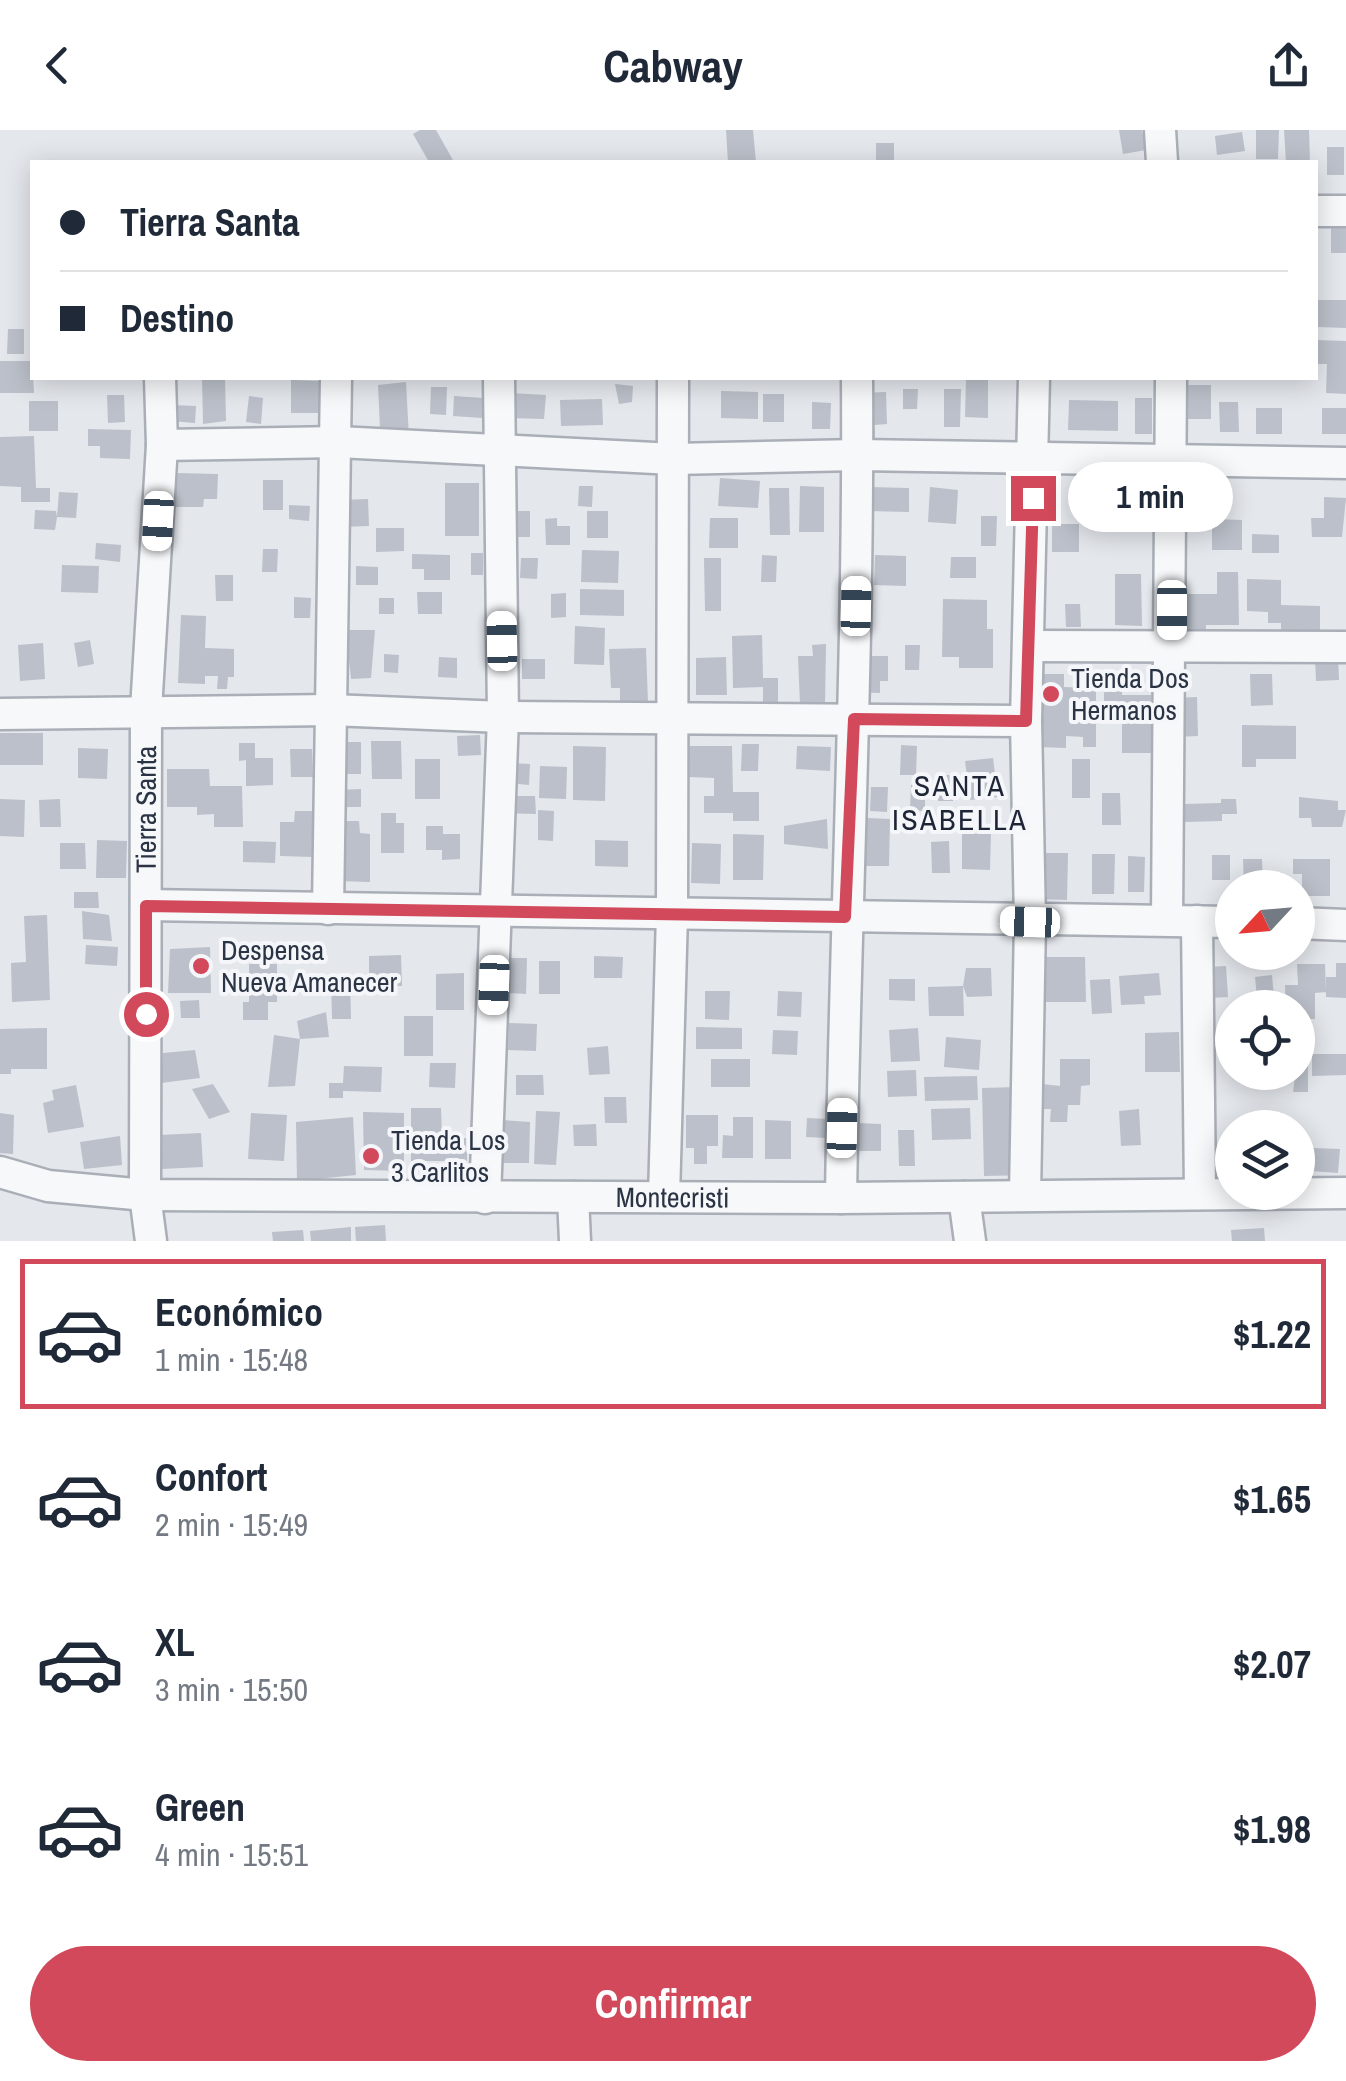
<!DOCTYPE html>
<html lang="es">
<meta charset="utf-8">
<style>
:root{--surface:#fff;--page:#f6f6f7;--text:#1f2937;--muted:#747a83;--line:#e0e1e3;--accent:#d1495b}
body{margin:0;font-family:"Archivo Narrow",sans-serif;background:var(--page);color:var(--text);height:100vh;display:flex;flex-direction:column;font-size:38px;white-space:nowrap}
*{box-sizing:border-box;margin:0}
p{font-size:32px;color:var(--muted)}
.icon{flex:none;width:55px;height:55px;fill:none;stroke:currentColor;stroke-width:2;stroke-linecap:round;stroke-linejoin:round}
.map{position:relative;height:1111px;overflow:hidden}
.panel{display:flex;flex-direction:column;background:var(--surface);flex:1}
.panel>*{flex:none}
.banner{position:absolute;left:30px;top:30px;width:1288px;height:220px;border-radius:0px;box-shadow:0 5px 25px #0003;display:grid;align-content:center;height:220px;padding:0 30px;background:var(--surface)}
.needle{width:65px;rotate:244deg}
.controls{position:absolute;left:1215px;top:740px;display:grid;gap:20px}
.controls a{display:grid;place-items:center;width:100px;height:100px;border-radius:50%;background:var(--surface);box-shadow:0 5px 25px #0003;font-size:50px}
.end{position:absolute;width:45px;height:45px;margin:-22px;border:12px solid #d1495b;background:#fff;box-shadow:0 0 0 5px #fff}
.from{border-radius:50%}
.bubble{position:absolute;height:70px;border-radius:35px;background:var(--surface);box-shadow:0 5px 25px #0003;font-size:32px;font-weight:700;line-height:70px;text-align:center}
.car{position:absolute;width:30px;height:60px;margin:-30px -15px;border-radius:12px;box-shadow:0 0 8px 2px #0007;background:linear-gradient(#fff 24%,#345 0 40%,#fff 0 76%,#345 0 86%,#fff 0)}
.banner b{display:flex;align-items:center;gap:35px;height:95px;font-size:38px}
.banner b+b{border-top:2px solid var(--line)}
.banner i{width:25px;height:25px;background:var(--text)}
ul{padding:18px 0 0;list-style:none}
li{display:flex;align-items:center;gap:30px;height:150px;margin:0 20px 15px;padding:0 10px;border:5px solid transparent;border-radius:0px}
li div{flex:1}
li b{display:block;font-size:38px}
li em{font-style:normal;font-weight:700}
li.current{border-color:var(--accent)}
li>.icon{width:90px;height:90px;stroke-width:1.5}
.cta{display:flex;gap:20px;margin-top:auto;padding:20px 30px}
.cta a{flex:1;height:115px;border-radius:60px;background:var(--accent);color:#fff;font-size:40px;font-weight:700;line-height:115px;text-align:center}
header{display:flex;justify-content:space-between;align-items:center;height:130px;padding:0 30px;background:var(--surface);font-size:45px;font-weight:700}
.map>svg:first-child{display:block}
</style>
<header><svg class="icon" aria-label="back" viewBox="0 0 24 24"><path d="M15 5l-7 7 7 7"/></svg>Cabway<svg class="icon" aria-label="share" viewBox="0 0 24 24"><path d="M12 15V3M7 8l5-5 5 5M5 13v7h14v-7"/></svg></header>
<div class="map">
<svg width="1346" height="1111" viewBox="0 0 1346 1111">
<rect width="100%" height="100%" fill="#e4e7ec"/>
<path fill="#bbc0ca" d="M420 0H436L453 30 429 32 413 4Z
M726 0H753L756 32H728Z
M1119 0H1142L1146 20 1123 24Z
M1256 0H1279L1278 29H1256Z
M1284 0H1309L1310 32H1286Z
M1242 2 1245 21 1217 25 1215 6Z
M876 13H894V32H876Z
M1327 17H1344V45H1327Z
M1331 96H1346V123H1331Z
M1317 170H1346V198L1317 197Z
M8 199H24V224H7Z
M1315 210 1346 211V264L1326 263 1327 234H1315Z
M0 231H32L34 263H0Z
M202 248H225L226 291 203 294Z
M966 249H988V288L965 287Z
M291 250 321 251V283H291Z
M406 252 409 307 380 299 378 255Z
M615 254 633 256 632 272 619 274Z
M1183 255H1211V289H1183Z
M431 257H447L446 285 430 284Z
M903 259H918L917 279H903Z
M944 259H961L960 297H944Z
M721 261 758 262V289L721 288Z
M886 262 887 294 874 295 875 308H861L860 263Z
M510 263 546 265 544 289 509 288Z
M763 264H784V292H763Z
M107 265H124L125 292 108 293Z
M249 266 263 268 261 294 246 292Z
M454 266 483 268 482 288 453 286Z
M1135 268H1152V304H1135Z
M602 269 603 295 561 296 560 270Z
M1069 270 1118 271V301L1068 300Z
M29 271H58V301H29Z
M812 272 831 273 830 299H812Z
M1219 272H1238L1239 302H1220Z
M171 275 196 276 195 293 170 291Z
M1256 278H1282V304H1256Z
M1322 278H1346V304H1322Z
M88 299 131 300 130 329 100 328V316H88Z
M34 306 36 358H50V372H21V357L0 356V307Z
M176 343 218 344 217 369H204L203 377H175Z
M720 348 760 351 758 378 718 376Z
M263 350H283V380H263Z
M445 353H479V406H445Z
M579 356H593L592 377 578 376Z
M800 356 824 357V402H799Z
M868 357 909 358V382L867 381Z
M930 357 958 360 956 394 928 392Z
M769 358H789L790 405H770Z
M1119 358H1143L1144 399H1119Z
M59 362 78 363 76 388 57 387 55 400 34 399 35 380 56 381 57 387Z
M1324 367 1346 368 1342 407H1312L1311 388H1324Z
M368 369 369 396 340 397V370Z
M289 375 310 376 309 391 289 389Z
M1209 377 1210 399 1189 400 1188 378Z
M509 381H530V407H508Z
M587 381H608V408H587Z
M981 386H997L996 416H981Z
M557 388V396H570V415H546L545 389Z
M710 388H738V418H709Z
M1212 389 1242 390V420H1212Z
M1052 394H1079V422H1052Z
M376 398H404V421L376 422Z
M1252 404 1279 405V423H1252Z
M96 413 121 415 120 432 95 429Z
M263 419H278L277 442H262Z
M582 420 619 421 618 453 581 452Z
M471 423H483V445H471Z
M412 424 450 425V450H424V439H412Z
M762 425 777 426 776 452H761Z
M875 425 906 426V456L874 455Z
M951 427H976V448H950Z
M521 428H538L537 449 520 448Z
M704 428H721V481H705Z
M62 435 99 436 98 463 61 462Z
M356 436 378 437V455H356Z
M1217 442H1238L1239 495H1206V504H1174V464H1217Z
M1115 444H1141L1142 496 1115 495Z
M215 445H233V471H216Z
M1247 449 1281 450V475L1320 476V502H1281V493H1268V482L1247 481Z
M580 459 624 460V486L580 485Z
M417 462H442V484H418Z
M566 463V487L551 488V464Z
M294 467 311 468 310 488H294Z
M379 468H394V484H379Z
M943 469 987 470V499H993V538H959V527H942Z
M1065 474H1080L1081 497H1066Z
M181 485 206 486 205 518 234 519V547H228L227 559H217L218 546H205V554L178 553Z
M575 496 605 498 604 535 574 534Z
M346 500H375L371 548 351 549Z
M762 505 763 548H778V576H763V557L733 558 732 506Z
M90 510 94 534 78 537 74 513Z
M43 513 45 549 20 551 18 515Z
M826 514 825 574 800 575 798 526H813L812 515Z
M905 515H920L919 540H905Z
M646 518 648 572H620V558H611L609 519Z
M384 524 399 525 398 543 384 542Z
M857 526H888V551H880V563L856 562Z
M439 527 457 528V548L438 547Z
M726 527 727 565H696V528Z
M1338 527 1339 550 1316 551 1315 528Z
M522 529H545V549H522Z
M1040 544H1064V557L1096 558V617H1083V607L1066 606V618L1040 617Z
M1250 544H1272L1273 575 1251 576Z
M1104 558H1122V565H1151V623H1122V583H1104Z
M1197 567 1198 606 1174 607 1173 568Z
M1242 595 1296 596V629H1256V637H1242Z
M0 603H43V635H0Z
M480 605 481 625 458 626 457 606Z
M371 611H401L402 649H372Z
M336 612H361V644H336Z
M239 613H255V628H273V655L246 656V630L239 631Z
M742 614H759L758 641H741Z
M901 615 917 616 916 645H900Z
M573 616 606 617 605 671 573 670Z
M688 616H732L733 662H759V691H733V683H704V666H714V648L688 647Z
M797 616 831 617 830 641 796 639Z
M78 618 108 619 107 649 78 648Z
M290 619H312L313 647H291Z
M993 628 998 667 970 670 965 631Z
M415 629H440V669H415Z
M1072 629H1090V668H1072Z
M508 633 530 634 529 655 507 653Z
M540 636 567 637 566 669 539 668Z
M167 639H209L210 656H242L243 697H214V684L197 685V677H167Z
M938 645H953V671H938Z
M911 655H925V681L910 680Z
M871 657H888L887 682 870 681Z
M361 659V677H339L338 660Z
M1102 663H1120L1121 695H1102Z
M501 666H535L536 684 501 683Z
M1299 667 1338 671V680H1346L1342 697H1312L1311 688H1299Z
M0 669 25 670 24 707 0 706Z
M60 669 61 697H40L39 670Z
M1221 669H1236L1237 684H1222V691L1185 692 1184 674 1221 673Z
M538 680 554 681 553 711 538 710Z
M295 681H313V727L280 726V692H294Z
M381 683H396V693H404V723H381Z
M866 688 890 689 889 736H866Z
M827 689 828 719 784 714V696Z
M336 691H359L360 703 370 704V752L336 751Z
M426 696H443V704H460V729L442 730V720H426Z
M962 702 991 703 990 740 962 739Z
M733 704 764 705 763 750H733Z
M97 710 127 711 126 748H96Z
M595 710 628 711V737L595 736Z
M243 711 276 712 275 733 243 732Z
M949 711 950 743H932L931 712Z
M60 713H85L86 739H60Z
M692 713 721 714 720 754 691 753Z
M1041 723H1068L1067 770 1041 769Z
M1092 724H1115L1114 764H1092Z
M1212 725H1230V750H1212Z
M1128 726 1145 727 1144 762H1128Z
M1243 729H1262L1263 758H1244Z
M1293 729H1330V766H1302V744H1293Z
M74 762H98L99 778H74Z
M82 781 109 785 112 811 83 809Z
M47 785 50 870 12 872 11 833 26 832 24 786Z
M86 815 118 817 117 836 85 834Z
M210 817 211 863H168L170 819Z
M401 825 402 856H369V826Z
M594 826 623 827 622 848H594Z
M1039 827H1085L1086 872H1039Z
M507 828H527L526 864 506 863Z
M539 831H560V864H539Z
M1336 833H1346V868L1326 867V847H1336Z
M249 834H277V872H268V890H243V872H249Z
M1297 834H1325L1326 862 1315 863V889H1298V878H1286L1285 855H1298Z
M1226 836 1228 867 1210 868 1208 837Z
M966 838H991L992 866 967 867 963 856 964 886H929L928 857 963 856Z
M464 843V880H436V844Z
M1159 843 1161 865 1144 866 1145 874 1121 875 1119 846Z
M1272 845 1275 878H1258L1255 847Z
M350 846 351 889H332L331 847Z
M889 849H915V871L889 870Z
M1110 849 1112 883 1092 884 1090 850Z
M705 861H730L729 890 705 889Z
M778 861 802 862 801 887 777 886Z
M199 870 200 888H181L180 871Z
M326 882 329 907 300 909 297 891Z
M404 886H433V926H404Z
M509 893 537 894 536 921 508 920Z
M696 897 742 898V919H696Z
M47 898V939H11V944H0V899Z
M918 898 920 931 891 932 889 900Z
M773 900 798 901 797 925 772 924Z
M1179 902 1180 942H1145V903Z
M274 905 300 909 295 956 268 957Z
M946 907 981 910 979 940 944 937Z
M608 916 610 944 589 945 587 918Z
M195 920 200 948 161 953 163 923Z
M1312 924H1346V945L1312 946Z
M1298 925H1308V962H1293Z
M711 929H750V957H711Z
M1060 929H1090V955L1081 956 1080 975H1068L1067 992H1050L1051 979H1042V954L1060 956Z
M430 933H456L455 958 429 957Z
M344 936 382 937 381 962 343 961V968H329V953H343Z
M916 940 917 966 888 967 887 941Z
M516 945H543L544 965H516Z
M977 946 978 970 925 971 924 947Z
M213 954 230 982 209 989 192 959Z
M76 955 84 997 48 1003 43 973 54 970 52 960Z
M1022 957 1023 1045 984 1046 982 958Z
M604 967H626L627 993H605Z
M411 978H441L442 1009 467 1008V1031H411Z
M970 978 971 1009 932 1010 931 979Z
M1139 979 1141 1015 1121 1016 1119 981Z
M536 981 560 982 556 1035 534 1034Z
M363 982 404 983V1041L364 1040Z
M0 983 14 985 13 1024 0 1023Z
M251 983 287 985 284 1031 248 1029Z
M686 985H718V1016H707V1034H694V1018H686Z
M353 987 356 1045 297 1051 296 992Z
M733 987H753V1028H722L723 1005 733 1006Z
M807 988 828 989 827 1008 806 1007Z
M502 990 530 992 529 1033H501Z
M765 990 791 991V1029H765Z
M857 993 881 994V1021H857Z
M596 994 597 1016H574L573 995Z
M898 1000H914L915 1036H899Z
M201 1003 203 1037 161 1039 159 1005Z
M120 1006 122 1035 84 1039 80 1012Z
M1312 1018 1340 1019 1338 1043 1311 1041Z
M385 1095 386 1111H356L355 1097Z
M351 1097V1111H311L310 1101Z
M1264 1098 1265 1111H1232L1231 1100Z
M303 1100 304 1111H273L272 1102Z"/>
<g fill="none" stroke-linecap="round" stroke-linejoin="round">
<g stroke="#a9aeb7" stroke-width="35">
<g id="minor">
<path d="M1160 0 1162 32"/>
<path d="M1315 81H1346"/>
<path d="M162 315 338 312 674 329 858 325 1346 333"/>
<path d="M1029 516 1346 517"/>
<path d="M0 584 331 580 503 587 1026 591"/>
<path d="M146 775 1232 792"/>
<path d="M328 779 336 248"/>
<path d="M1167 790 1171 248"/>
<path d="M1197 791 1200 1063"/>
<path d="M1298 793 1346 795"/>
<path id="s1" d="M0 1042 48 1056 145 1065 841 1068 1346 1063"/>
<path d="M1025 1065 1030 792 1026 591 1034 248"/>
<path d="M573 1067 575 1111"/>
<path d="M664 1067 672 784 673 248"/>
<path d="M964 1067 970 1111"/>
<path d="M485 1068 503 587 499 248"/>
<path d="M841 1068C845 794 859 521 857 248"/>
<path id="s2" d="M151 1111 145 1065 146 580 162 315 160 248"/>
</g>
</g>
<use href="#minor" stroke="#f7f8fa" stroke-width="30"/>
</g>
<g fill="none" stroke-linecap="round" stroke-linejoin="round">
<path stroke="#d1495b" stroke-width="12" d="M146 884V776L845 787 854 589 1026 591 1033 368"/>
</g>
<g fill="#d1495b" stroke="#f4f6f9" stroke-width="4">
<circle cx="1051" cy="564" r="10"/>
<circle cx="201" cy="836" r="10"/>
<circle cx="371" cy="1026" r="10"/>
</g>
<g text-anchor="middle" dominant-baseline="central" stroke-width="8" stroke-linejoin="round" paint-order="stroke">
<g font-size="28" fill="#2b3445" stroke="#f4f6f9" text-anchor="start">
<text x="1071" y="548">Tienda Dos<tspan x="1071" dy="32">Hermanos</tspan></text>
<text x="221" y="820">Despensa<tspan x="221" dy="32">Nueva Amanecer</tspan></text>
<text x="391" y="1010">Tienda Los<tspan x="391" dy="32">3 Carlitos</tspan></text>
</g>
<g font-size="28" fill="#2b3445" stroke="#f4f6f9">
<text stroke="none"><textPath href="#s2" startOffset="432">Tierra Santa</textPath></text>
<text stroke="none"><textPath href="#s1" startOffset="675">Montecristi</textPath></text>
</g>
<g font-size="30" letter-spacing="2.5" fill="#1d2536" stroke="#f4f6f9">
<text x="960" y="655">SANTA<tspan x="960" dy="34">ISABELLA</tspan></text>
</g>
</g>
</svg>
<div class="controls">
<a><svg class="needle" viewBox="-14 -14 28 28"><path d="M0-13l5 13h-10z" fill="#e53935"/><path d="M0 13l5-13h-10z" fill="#747a83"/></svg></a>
<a><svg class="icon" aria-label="locate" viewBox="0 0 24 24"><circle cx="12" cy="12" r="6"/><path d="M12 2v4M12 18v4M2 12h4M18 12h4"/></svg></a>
<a><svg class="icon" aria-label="layers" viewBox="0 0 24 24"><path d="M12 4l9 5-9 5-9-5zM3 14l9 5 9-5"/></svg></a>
</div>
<i class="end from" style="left:146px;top:884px"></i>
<i class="end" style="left:1033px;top:368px"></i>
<div class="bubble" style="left:1068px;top:332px;width:165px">1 min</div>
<i class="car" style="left:158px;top:391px;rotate:183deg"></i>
<i class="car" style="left:856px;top:476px;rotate:1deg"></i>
<i class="car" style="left:1172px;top:480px;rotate:180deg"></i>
<i class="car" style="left:502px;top:511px;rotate:359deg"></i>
<i class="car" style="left:1030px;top:792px;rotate:272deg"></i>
<i class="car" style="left:494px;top:855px;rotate:182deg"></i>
<i class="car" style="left:842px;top:998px;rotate:1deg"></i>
<div class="banner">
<b><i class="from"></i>Tierra Santa</b>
<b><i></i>Destino</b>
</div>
</div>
<section class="panel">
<ul>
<li class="current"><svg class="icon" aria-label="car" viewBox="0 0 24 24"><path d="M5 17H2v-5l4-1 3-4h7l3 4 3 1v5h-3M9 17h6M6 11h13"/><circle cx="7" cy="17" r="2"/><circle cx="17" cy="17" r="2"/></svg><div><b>Económico</b><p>1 min · 15:48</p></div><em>$1.22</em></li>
<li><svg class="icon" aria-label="car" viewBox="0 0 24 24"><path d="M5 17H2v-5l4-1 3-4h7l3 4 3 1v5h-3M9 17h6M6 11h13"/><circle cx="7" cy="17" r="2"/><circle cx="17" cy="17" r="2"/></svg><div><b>Confort</b><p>2 min · 15:49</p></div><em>$1.65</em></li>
<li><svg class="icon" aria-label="car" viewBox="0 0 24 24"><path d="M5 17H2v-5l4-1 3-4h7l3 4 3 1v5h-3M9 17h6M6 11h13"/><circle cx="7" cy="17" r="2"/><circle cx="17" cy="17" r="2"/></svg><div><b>XL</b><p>3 min · 15:50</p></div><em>$2.07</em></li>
<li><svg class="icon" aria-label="car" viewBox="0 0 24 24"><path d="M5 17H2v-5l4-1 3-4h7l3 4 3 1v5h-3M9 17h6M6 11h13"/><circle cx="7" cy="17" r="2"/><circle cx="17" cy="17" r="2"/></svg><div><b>Green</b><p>4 min · 15:51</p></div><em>$1.98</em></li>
</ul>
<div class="cta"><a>Confirmar</a></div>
</section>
